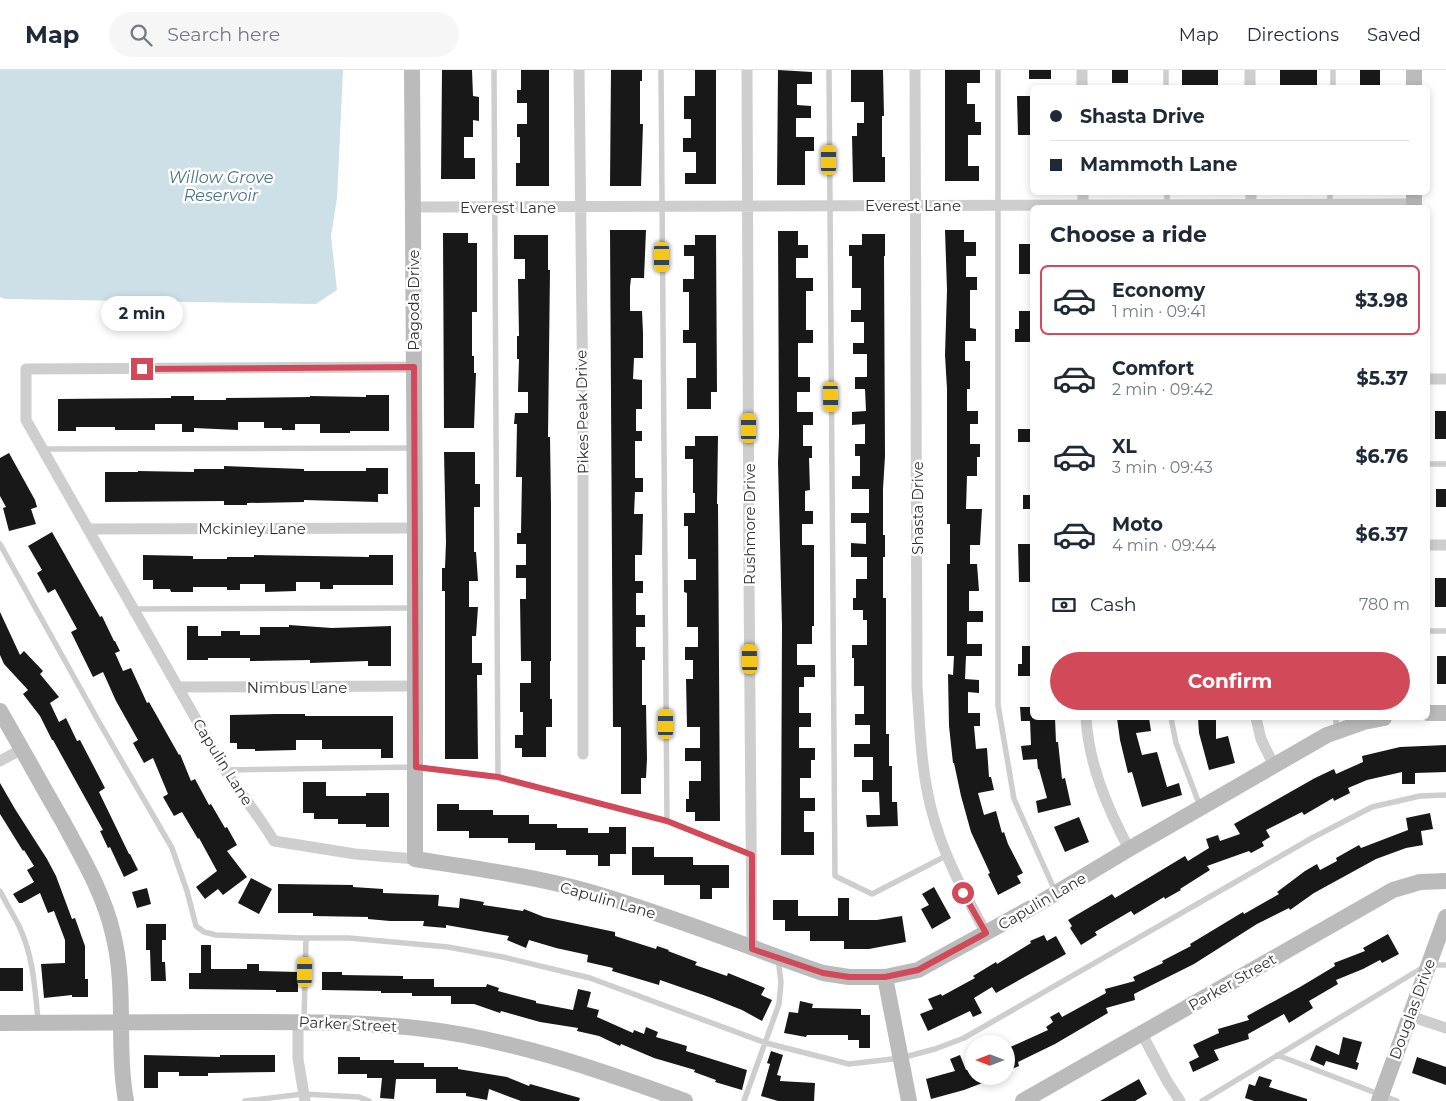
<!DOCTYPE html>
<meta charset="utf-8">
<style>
:root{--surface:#fff;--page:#f6f6f7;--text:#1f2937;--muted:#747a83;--line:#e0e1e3;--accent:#d24959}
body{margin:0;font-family:Montserrat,sans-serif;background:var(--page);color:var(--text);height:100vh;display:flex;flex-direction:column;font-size:19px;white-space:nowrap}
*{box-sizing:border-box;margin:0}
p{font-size:16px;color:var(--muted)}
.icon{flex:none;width:28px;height:28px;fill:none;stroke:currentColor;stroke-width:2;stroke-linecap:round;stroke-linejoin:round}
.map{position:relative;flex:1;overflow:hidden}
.side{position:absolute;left:1030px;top:135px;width:400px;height:515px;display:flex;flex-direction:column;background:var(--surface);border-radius:8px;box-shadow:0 2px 8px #0003}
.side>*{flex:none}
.top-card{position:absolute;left:1030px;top:15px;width:400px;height:110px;border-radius:8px;box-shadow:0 2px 8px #0003;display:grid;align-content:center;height:110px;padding:0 20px;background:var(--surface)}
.needle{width:32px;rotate:270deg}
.controls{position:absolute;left:965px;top:965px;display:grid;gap:10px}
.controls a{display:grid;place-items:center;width:50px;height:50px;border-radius:50%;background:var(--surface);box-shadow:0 2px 8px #0003;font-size:25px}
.end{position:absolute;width:22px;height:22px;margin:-11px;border:6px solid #d24959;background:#fff;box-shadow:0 0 0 2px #fff}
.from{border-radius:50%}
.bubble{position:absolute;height:35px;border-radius:18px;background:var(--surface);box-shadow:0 2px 8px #0003;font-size:16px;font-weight:700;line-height:35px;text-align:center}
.car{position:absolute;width:15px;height:30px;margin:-15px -8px;border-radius:6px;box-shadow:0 0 4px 1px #0007;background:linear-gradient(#f5c518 24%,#345 0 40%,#f5c518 0 76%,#345 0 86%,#f5c518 0)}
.top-card b{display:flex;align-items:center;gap:18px;height:48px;font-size:19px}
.top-card b+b{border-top:1px solid var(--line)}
.top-card i{width:12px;height:12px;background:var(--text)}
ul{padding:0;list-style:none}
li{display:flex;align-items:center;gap:15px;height:70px;margin:0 10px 8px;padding:0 10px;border:2px solid transparent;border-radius:8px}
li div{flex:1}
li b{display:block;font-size:19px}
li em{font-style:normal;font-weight:700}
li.current{border-color:var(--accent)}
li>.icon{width:45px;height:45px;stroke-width:1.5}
h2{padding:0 20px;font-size:22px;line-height:60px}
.pay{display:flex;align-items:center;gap:12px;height:55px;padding:0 20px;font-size:19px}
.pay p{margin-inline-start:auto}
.primary-button{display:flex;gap:10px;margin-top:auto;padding:10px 20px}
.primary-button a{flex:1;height:58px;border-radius:30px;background:var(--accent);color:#fff;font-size:20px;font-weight:700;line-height:58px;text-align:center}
header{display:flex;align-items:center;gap:30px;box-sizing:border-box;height:70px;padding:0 25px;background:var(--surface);border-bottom:1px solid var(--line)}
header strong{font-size:24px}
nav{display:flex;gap:28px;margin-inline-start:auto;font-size:18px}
.search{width:350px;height:45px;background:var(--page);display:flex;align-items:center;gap:12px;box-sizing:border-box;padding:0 18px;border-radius:28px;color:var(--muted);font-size:19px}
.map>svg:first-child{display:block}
</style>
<header>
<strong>Map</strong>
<div class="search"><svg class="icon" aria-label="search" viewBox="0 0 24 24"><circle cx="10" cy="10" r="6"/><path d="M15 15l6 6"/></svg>Search here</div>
<nav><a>Map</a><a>Directions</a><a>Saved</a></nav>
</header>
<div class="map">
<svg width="1446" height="1031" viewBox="0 0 1446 1031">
<rect width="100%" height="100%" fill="#fff"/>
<path fill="#cddfe7" d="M0 0H343L337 128 331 166 337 220 316 234 5 229 0 227Z"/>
<path fill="#181818" d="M442 0H472L473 26 479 27V51L473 50V67H464V88H475V109H441Z
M521 0H549V116H516V93H520V67H517V54H527V33H517V20H521Z
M611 0H642V11H640V54H643L641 116H610Z
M695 0H716V114H685V103H696V82H683V68H691V49H684V26H695Z
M778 0 812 2V14H797V35L811 36V48H796V67H814V81H805V115H777Z
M851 0H883L884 46H882V87H885V112H853L852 66H857V53H864V32H851Z
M945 0H980V13H967V34H975V52H981V65H968V96H979V111H945Z
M1029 0H1051V9H1029Z
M1112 0H1128V13H1112Z
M1182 0H1218V18H1182Z
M1280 0H1317V18H1280Z
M1360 0H1380V18H1360Z
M1017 26H1032V65H1018Z
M610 160H646L644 208H631L630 217V241H642L643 263V288H634L633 309 642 310V339H636V361H642V371H635V408H643V422H635L634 444H643L642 485H635V511H643V523H636V545H645V557H636V577H645V590H642V635H646L647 689 646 708H641V724H621V657H613Z
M945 160H964V172H976V186H966V207H977V220H970V258L976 259V271H965V291H970V319H967V341H978V354H970V374H980V387H977V406H967L966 439H982L980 475H970V494H977L979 521H969V541H983V552H967V574H982V586H966L965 609 979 610V623L968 622V643H980V656H974L976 679 987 678 989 707H991L994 720 978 723 984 745 996 741 1002 763 1004 762 1008 774 1023 803 1017 806 1021 813 998 825 988 804 990 803 971 762 961 726 954 693H953L949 656 948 604 953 605 954 586H947V494H950V454H947V319L945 285 947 220Z
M778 161H798V175H808V188H796V208H813V221H806V260H813V273H798V307H810V322H797V342H813V355H803V376H812V388H809L810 420 805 421V441H813V454H802V475H814V556H812V574H797V595H815V607H804V617H799V643H811V657H799V678H815V690H811V708H800V728H815V741H804V762H814V785H781L782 556 778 392 779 366Z
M443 163H468V173H477V242H472V286H474V303H476L474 358H444Z
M862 164H885V186H884L885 386 883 419V465H885V487H883V528H886V664H889V696H892V732H897L898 756 867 757 866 745H880L879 722H862V710H873V687H854V674H870V655H855V644H864V616H854V588H852V575H867V550H863V540H853V528H856V509H867V487H851V473L866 474V453H851V443H869V419H852V406H860V386H855V374H865V354L852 355V342L866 341 865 319H855V307H867V284H853V273H864V252H851V240H861V218H852V186H849V175H862Z
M514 165H548V200H550L548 367H550L551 435V591H550V629H552V657H546V687H522V678H515V665H523V642H520V613H531V591H521L520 529H526V508H516V495H526V474H517V463H521L522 407H516L517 354H514L515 343H528V322H518L519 289H517V266H519L518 209H525V189H514Z
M695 165H716L717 322H711V339H687V308H696V273H683V260H689V222H683V209H694V186H684V175H695Z
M1019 174H1032V204H1019Z
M1019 241H1032V272H1015V259H1019Z
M366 325H389V361H350V363H320V354H295V360H282V358H264V352H238V360L194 358V362H182V354H155V360H115V357H76V361H58V329L171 328V326H194V330H226V328L310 327V326L366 327Z
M1435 341H1446V369H1435Z
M1018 359H1032V372H1018Z
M695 366H718L717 434H718L720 751H695V742H686V729H689V711H701V691H685V678H700V657H687L686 609H693V590H685V577H698V557H687V523L684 522V510H696V489H688V456H684V443H695V423H693V389H685V376H695Z
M444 382H475V414H480V437H474V482H476L478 511H469V537H478L476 566H472V593H482V605H477L478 689H445V521H442V498H445L446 472Z
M9 383 35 430 37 437 31 439 36 454 9 461 3 438 6 437 0 426V388Z
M224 396 304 399V401H366V398H388V424H378V432L304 430V432L247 433V435H224V431L105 432V402H138V401L194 402V399H224Z
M1436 419H1446V437H1436Z
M1023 425H1032V439H1023Z
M52 462 100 547 102 546 114 571H115L120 581 115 583 123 601 131 598 147 633 149 632 179 685 180 684 191 711 195 709 209 735 211 734 225 758 227 757 237 775 227 781 247 807 223 825 218 819 205 829 196 817 217 801 199 768 198 769 182 742 174 746 163 727 168 724 153 688 144 693 133 673 138 670 116 631 103 602 93 607 71 562 77 559 55 519 48 523 37 503 42 500 28 476Z
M1018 474H1032V512H1019Z
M143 485 193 486V489H227V487H254V485L369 487V485H393V515H333V519H320V512H296V521L265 522V514H240V520H227V517H193V522H171L170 519H153V510H143Z
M1435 508H1446V537H1435Z
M0 542 20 585 24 581 43 601 40 604 59 627 50 633 59 652 66 648 77 671 80 670 105 718 99 722 129 784H130L138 800 124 807 110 777 108 778 100 761 103 760 53 670H52L40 646 23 624 28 620 4 594 0 585Z
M289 555 332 558 391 556V596H368V591L310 593V590L250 591V588H208V590H187V556H198V566H221V561H240V565H260V557H289Z
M1022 576H1032V606H1018V594H1022Z
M1437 586H1446V614H1437Z
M1020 637H1032V648H1055L1056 672H1058L1062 709 1065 708 1071 735 1038 743 1036 731 1047 728 1039 699H1038L1037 689 1023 690 1021 676 1031 675 1030 651H1021Z
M276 644H305V646H393V688H381V679H322V670H296V680L255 681V679H237V673H230V645Z
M1117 648H1149L1151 661 1136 663 1142 685 1157 682 1167 717 1179 713 1182 725 1142 737 1132 702 1128 703 1120 670Z
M1198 648H1216V669L1228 666 1235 693 1209 700 1199 663Z
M1446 675V702L1415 703V714H1402V702L1367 710 1348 718 1350 723 1334 731 1333 728 1304 745 1302 742 1266 760 1270 767 1262 772 1264 776 1251 783 1249 781 1207 796 1210 800 1180 819 1181 820 1165 829 1164 827 1134 845 1131 841 1095 862 1097 865 1081 875 1070 858 1072 856 1068 850 1112 824 1115 828 1185 786 1188 791 1209 778 1206 769 1218 765 1220 771 1240 764 1234 754 1315 708 1334 699 1336 704 1363 692 1362 686 1400 677Z
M303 712H326V726H366V723H389V757H366V754H338V749H314V743H303Z
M0 713 15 739 47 789 56 806 72 849 75 848 85 876V909H88V927H72V925L44 928 41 894 65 893V870L54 841 48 843 40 823 22 833H19L13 824 34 812 27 800 34 796 24 780 23 781 0 744Z
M437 734H459V740H493V745H529V754H557V758H588V763H609V757H626V784H610V796H598V785H566V780H535V773H508V768H469V761H437Z
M1430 743 1433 759 1421 761 1423 775 1406 778 1376 789 1314 823 1290 840 1289 838 1257 854 1194 894 1134 924 1135 930 1106 938 1108 943 1055 974 1018 992 1019 996 1006 1001V979L1048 960 1046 957 1053 952 1050 947 1059 942 1062 947 1106 923 1105 919 1135 911 1133 907 1163 893 1162 891 1191 876 1190 874 1243 842 1244 844 1279 824 1277 822 1305 801 1317 794 1320 800 1337 791 1336 788 1359 775 1361 778 1408 760 1406 748Z
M1079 747 1089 772 1065 782 1054 757Z
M632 777H654V787H693V795H729V818H712V829H700V815H664V805H632Z
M251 808 272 819 259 844 238 833Z
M278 814 353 815V817L383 819V823L439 825 438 836 459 838 460 828 484 832 483 835 523 841 524 839 544 847 615 862V866L656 879 657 876 669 880 668 881 697 892 695 895 727 906 728 903 765 918 761 925 772 930 762 951 742 940 709 927 660 910 659 915 612 901 613 898 587 892 588 885 556 878 529 870 526 878 507 870 509 866 446 855V858L423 856 424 851H390L368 849V847L313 846V843H278Z
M934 817 951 848 932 859 921 839 929 835 922 824Z
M147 818 151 834 137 838 132 822Z
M838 828H849V850H877L902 846 906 872 869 879H844V871H810V861H785V850H773V830H798V846H838Z
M146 854H166V870H162V892H165L166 911H151L150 880H146Z
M1388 864 1399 884 1382 893 1380 890 1363 899 1336 910 1338 914 1309 931 1313 938 1289 953 1284 944 1248 964 1249 969 1214 980 1219 990 1193 1002 1189 992 1199 987 1193 975 1219 963 1218 959 1249 950 1247 946 1300 917 1335 896 1334 893 1365 881 1363 878Z
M1044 865 1047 871 1056 866 1066 884 996 923 992 917 974 928 982 943 973 947 970 941 928 961 920 944 933 939 928 929 941 924 942 926 975 908 973 906 996 892 997 894 1031 873 1030 871Z
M201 875H211V899H247V894H259V901L298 902V922H276V920L189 919V903H201Z
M0 898H23V921H0Z
M322 902H342V905L403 906V909H434V917H486L487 914 499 918 498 921 536 931V933L573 940 578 919 591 922 587 937 599 940 597 947 633 963 634 960 644 964 646 957 658 962 656 967 687 976 686 981 747 1000 742 1020 715 1012 716 1010 694 1002 695 1000 654 988 621 974 620 976 599 966 577 961 578 958 540 952 501 941 500 943 474 934H451V926H412V923H381V921L322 920Z
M800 931 813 934 812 938 861 939V945H870V978H859V970H848V965H807L806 967 784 963 789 942 798 943Z
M1343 967 1362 972 1356 992 1359 993 1357 1000 1326 991 1324 996 1310 990 1316 975 1339 985Z
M771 981 783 985 777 1005 781 1006 780 1011 815 1013 814 1031H778L761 1026 770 994 767 993Z
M144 985 220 987V985H275V1002L208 1003V1006H179V1002H158V1018H144Z
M960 985 966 1000 974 997V1006L998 1007 964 1020 931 1029 926 1009 955 1001 950 989Z
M338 987H360V990H394V993H424V997H458V999L507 1007 529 1016 530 1014 580 1028 579 1031H521L489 1019 487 1030 466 1026V1023H436V1009H396L394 1029 380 1028 382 1008H367V1004H338Z
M1417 987 1446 997V1015L1412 1003Z
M1259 1006 1272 1010 1269 1017 1307 1029V1031H1254L1245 1028 1249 1014 1255 1016Z
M1139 1009 1147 1024 1135 1031H1100Z"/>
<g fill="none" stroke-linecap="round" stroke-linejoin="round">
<path stroke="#cecece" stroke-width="5.5" d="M494 0 498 707
M661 0 667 751
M829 0 835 806 872 824 946 786
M998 0V635L1014 729 1055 821
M1166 0V18
M1333 18V0
M1167 122V135
M1330 135V122
M43 379 412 378
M1428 394H1446
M0 474 99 652 172 778 187 821 196 856 204 862 216 865 302 868H349L448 877 503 887 590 908 766 973 849 994 901 988 935 979 964 968 1312 768 1372 737 1420 726 1446 725
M134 539 413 538
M1428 561H1446
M1171 648 1176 673 1200 736
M1336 648V659
M227 700 415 697 498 707 667 751 752 785
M0 821C6 833 13 844 19 856 33 885 35 918 38 950
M1431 895H1446
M304 951 306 868
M1277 985 1397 1031
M245 1031 303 1024 359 1027 369 1031
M744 1031 779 934 781 912 778 889
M1202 1031 1422 898"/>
<path stroke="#cecece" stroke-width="11" d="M579 0 583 340V684
M747 0 749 510 752 879
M915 0 917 617C920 658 921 699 931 738 942 783 964 823 986 863
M1082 0V18
M1250 0V18
M1083 122V138
M1251 122V138
M412 137 1414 134
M414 297 26 299V350L225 700C241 724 259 746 274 771L355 784 415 789
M1428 309H1446
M88 459 415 458
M1428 475H1446
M178 617 415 616
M1086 648C1089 695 1107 737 1129 779
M1256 648 1261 669 1274 696
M0 691 22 679
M1410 946 1446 958
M298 951V989L305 1031
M1142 964 1167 1011 1180 1031"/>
<path stroke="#bbb" stroke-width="16" d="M412 0 415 458V789C473 798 533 806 590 822 669 845 745 876 823 903L849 907H885L918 900 1031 838 1129 779 1327 665 1364 652 1384 648
M1414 0V18
M1414 122V138
M0 641C21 677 41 714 62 750 82 787 104 824 113 864 127 919 116 976 126 1031
M1428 643H1446
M885 907 909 1031
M0 953C71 953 141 952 212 952 280 952 348 951 416 958 509 968 597 999 685 1031
M1023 1031 1393 820 1420 812 1446 811
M1379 1031 1446 847"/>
</g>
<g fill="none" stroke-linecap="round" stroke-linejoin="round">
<path stroke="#d24959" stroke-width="6" d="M142 299 414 297 416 697 498 707 667 751 752 785V879L823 903 849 907H885L918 900 986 863 963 823"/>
</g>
<g text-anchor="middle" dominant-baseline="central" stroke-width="5" stroke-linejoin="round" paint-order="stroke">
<g font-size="15" fill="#313131" stroke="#fff">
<text x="913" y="135">Everest Lane</text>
<text x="508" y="137">Everest Lane</text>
<text transform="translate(413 230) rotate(-90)">Pagoda Drive</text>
<text transform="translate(582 342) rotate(-91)">Pikes Peak Drive</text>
<text transform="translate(917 438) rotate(-90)">Shasta Drive</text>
<text transform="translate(749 454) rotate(-90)">Rushmore Drive</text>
<text x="252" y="458">Mckinley Lane</text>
<text x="297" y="617">Nimbus Lane</text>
<text transform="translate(223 692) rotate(58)">Capulin Lane</text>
<text transform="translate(608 830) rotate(16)">Capulin Lane</text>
<text transform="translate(1042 831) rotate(-30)">Capulin Lane</text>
<text transform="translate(1232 912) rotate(-30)">Parker Street</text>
<text transform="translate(1412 939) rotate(-70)">Douglas Drive</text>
<text transform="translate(348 954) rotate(3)">Parker Street</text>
</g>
<g font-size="16" font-style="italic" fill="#48748b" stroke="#fff">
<text x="221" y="107">Willow Grove<tspan x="221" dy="18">Reservoir</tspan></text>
</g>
</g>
</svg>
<div class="controls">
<a><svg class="needle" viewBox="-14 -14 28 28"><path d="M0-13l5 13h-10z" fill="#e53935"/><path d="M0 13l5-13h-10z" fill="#747a83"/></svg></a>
</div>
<i class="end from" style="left:963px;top:823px"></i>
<i class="end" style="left:142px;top:299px"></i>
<div class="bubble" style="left:101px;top:226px;width:82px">2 min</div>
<i class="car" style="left:829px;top:90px;rotate:0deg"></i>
<i class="car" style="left:662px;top:187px;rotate:180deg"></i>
<i class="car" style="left:831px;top:327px;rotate:179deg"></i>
<i class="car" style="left:749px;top:358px;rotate:0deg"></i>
<i class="car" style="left:750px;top:589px;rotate:359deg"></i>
<i class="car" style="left:666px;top:654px;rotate:0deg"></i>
<i class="car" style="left:305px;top:902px;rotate:1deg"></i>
<div class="top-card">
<b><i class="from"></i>Shasta Drive</b>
<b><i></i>Mammoth Lane</b>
</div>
<section class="side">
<h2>Choose a ride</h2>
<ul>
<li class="current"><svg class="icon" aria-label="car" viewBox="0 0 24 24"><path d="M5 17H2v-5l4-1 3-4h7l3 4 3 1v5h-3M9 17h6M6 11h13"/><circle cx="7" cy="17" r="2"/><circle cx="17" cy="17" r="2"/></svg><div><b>Economy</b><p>1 min · 09:41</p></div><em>$3.98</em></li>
<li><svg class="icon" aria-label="car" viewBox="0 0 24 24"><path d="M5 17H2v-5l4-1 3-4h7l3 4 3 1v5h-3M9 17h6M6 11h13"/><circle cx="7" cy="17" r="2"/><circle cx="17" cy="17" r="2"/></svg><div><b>Comfort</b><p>2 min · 09:42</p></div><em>$5.37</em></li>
<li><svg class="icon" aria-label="car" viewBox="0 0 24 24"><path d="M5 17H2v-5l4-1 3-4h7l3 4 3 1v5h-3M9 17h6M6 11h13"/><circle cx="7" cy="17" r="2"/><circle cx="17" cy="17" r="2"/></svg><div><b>XL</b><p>3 min · 09:43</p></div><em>$6.76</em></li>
<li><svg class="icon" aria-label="car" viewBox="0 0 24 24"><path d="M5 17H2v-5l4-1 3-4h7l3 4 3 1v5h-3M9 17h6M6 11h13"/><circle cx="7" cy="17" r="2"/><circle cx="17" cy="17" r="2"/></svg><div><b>Moto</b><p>4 min · 09:44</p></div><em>$6.37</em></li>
</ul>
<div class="pay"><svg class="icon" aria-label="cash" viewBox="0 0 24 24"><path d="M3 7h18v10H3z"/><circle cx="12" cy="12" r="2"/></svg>Cash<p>780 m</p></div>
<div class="primary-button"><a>Confirm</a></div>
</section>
</div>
